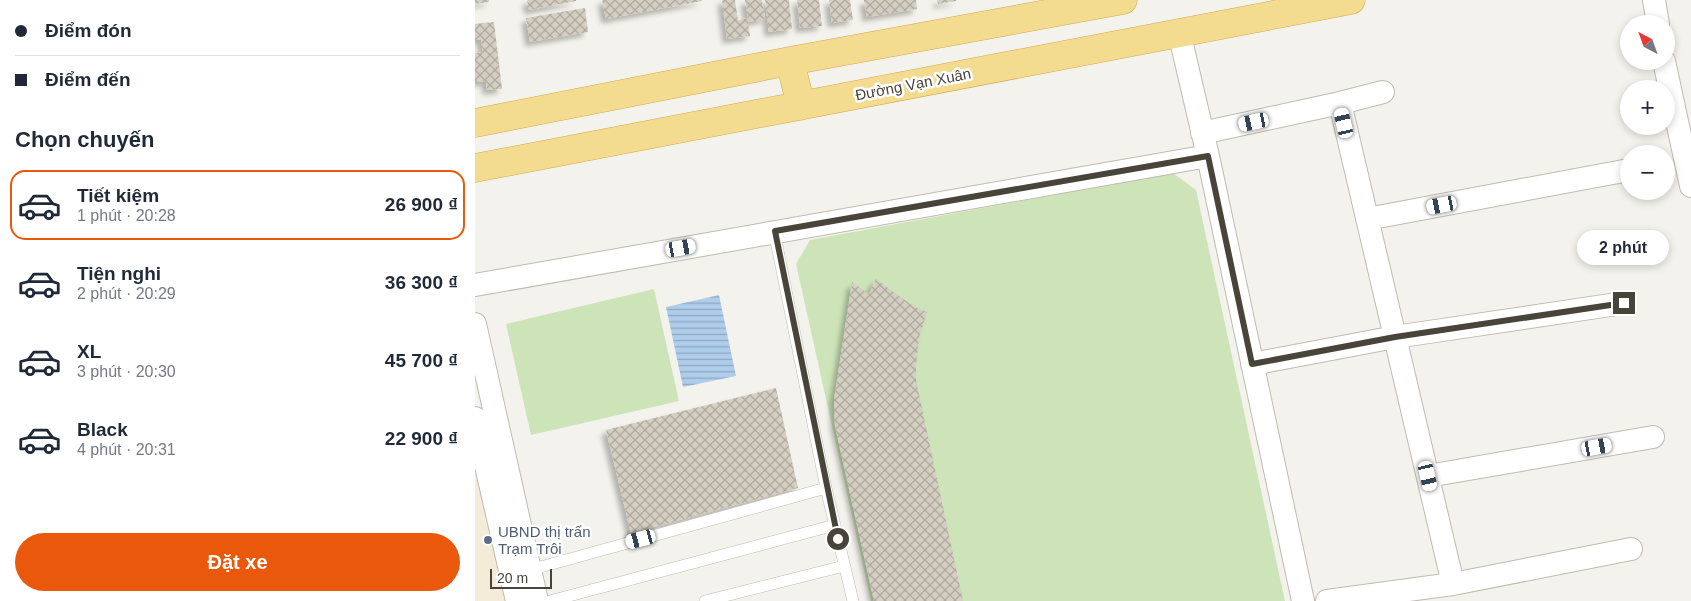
<!DOCTYPE html>
<html lang="vi">
<meta charset="utf-8">
<style>
:root{--surface:#fff;--page:#f6f6f7;--text:#1f2937;--muted:#747a83;--line:#e0e1e3;--accent:#ea580c}
body{margin:0;font-family:Helvetica,sans-serif;background:var(--page);color:var(--text);height:100vh;display:flex;flex-direction:column;font-size:19px;white-space:nowrap}
*{box-sizing:border-box;margin:0}
p{font-size:16px;color:var(--muted)}
.icon{flex:none;width:28px;height:28px;fill:none;stroke:currentColor;stroke-width:2;stroke-linecap:round;stroke-linejoin:round}
.map{position:relative;flex:1;overflow:hidden}
.drawer{display:flex;flex-direction:column;background:var(--surface);width:475px}
.drawer>*{flex:none}
.guide{display:grid;align-content:center;height:110px;padding:0 15px;background:var(--surface)}
.needle{width:32px;rotate:319deg}
.tools{position:absolute;left:1145px;top:15px;display:grid;gap:10px}
.tools a{display:grid;place-items:center;width:55px;height:55px;border-radius:50%;background:var(--surface);box-shadow:0 2px 8px #0003;font-size:25px}
.scale{position:absolute;left:15px;bottom:12px;width:62px;box-sizing:border-box;padding-left:5px;border:2px solid #48443a;border-top:0;font-size:14px;line-height:18px;white-space:nowrap;color:#48443a;-webkit-text-stroke:4px #fff;paint-order:stroke}
.end{position:absolute;width:22px;height:22px;margin:-11px;border:6px solid #48443a;background:#fff;box-shadow:0 0 0 2px #fff}
.from{border-radius:50%}
.bubble{position:absolute;height:35px;border-radius:18px;background:var(--surface);box-shadow:0 2px 8px #0003;font-size:16px;font-weight:800;line-height:35px;text-align:center}
.car{position:absolute;width:15px;height:30px;margin:-15px -8px;border-radius:6px;box-shadow:0 0 4px 1px #0007;background:linear-gradient(#fff 24%,#345 0 40%,#fff 0 76%,#345 0 86%,#fff 0)}
.guide b{display:flex;align-items:center;gap:18px;height:48px;font-size:19px}
.guide b+b{border-top:1px solid var(--line)}
.guide i{width:12px;height:12px;background:var(--text)}
ul{padding:0;list-style:none}
li{display:flex;align-items:center;gap:15px;height:70px;margin:0 10px 8px;padding:0 5px;border:2px solid transparent;border-radius:15px}
li div{flex:1}
li b{display:block;font-size:19px}
li em{font-style:normal;font-weight:800}
li.current{border-color:var(--accent)}
li>.icon{width:45px;height:45px;stroke-width:1.5}
h2{padding:0 15px;font-size:22px;line-height:60px}
.action{display:flex;gap:10px;margin-top:auto;padding:10px 15px}
.action a{flex:1;height:58px;border-radius:30px;background:var(--accent);color:#fff;font-size:20px;font-weight:800;line-height:58px;text-align:center}
main{display:flex;flex:1;min-height:0}
.map>svg:first-child{display:block}
</style>
<main>
<section class="drawer">
<div class="guide">
<b><i class="from"></i>Điểm đón</b>
<b><i></i>Điểm đến</b>
</div>
<h2>Chọn chuyến</h2>
<ul>
<li class="current"><svg class="icon" aria-label="car" viewBox="0 0 24 24"><path d="M5 17H2v-5l4-1 3-4h7l3 4 3 1v5h-3M9 17h6M6 11h13"/><circle cx="7" cy="17" r="2"/><circle cx="17" cy="17" r="2"/></svg><div><b>Tiết kiệm</b><p>1 phút · 20:28</p></div><em>26 900 ₫</em></li>
<li><svg class="icon" aria-label="car" viewBox="0 0 24 24"><path d="M5 17H2v-5l4-1 3-4h7l3 4 3 1v5h-3M9 17h6M6 11h13"/><circle cx="7" cy="17" r="2"/><circle cx="17" cy="17" r="2"/></svg><div><b>Tiện nghi</b><p>2 phút · 20:29</p></div><em>36 300 ₫</em></li>
<li><svg class="icon" aria-label="car" viewBox="0 0 24 24"><path d="M5 17H2v-5l4-1 3-4h7l3 4 3 1v5h-3M9 17h6M6 11h13"/><circle cx="7" cy="17" r="2"/><circle cx="17" cy="17" r="2"/></svg><div><b>XL</b><p>3 phút · 20:30</p></div><em>45 700 ₫</em></li>
<li><svg class="icon" aria-label="car" viewBox="0 0 24 24"><path d="M5 17H2v-5l4-1 3-4h7l3 4 3 1v5h-3M9 17h6M6 11h13"/><circle cx="7" cy="17" r="2"/><circle cx="17" cy="17" r="2"/></svg><div><b>Black</b><p>4 phút · 20:31</p></div><em>22 900 ₫</em></li>
</ul>
<div class="action"><a>Đặt xe</a></div>
</section>
<div class="map">
<svg width="1216" height="601" viewBox="0 0 1216 601">
<defs>
<pattern id="water-rules" width="6" height="5" patternUnits="userSpaceOnUse" patternTransform="scale(1.25)"><rect width="6" height="5" fill="#aecdeb"/><path d="M0 2.5h6" fill="none" stroke="#90a8bf"/></pattern>
<pattern id="building-cross-hatch" width="8" height="8" patternUnits="userSpaceOnUse" patternTransform="scale(1.25)"><rect width="8" height="8" fill="#d5cfc2"/><path d="M0 0l8 8M0 8l8-8" fill="none" stroke="#afaa9f"/></pattern>
<filter id="shadow"><feDropShadow dx="-4.5" dy="4.5" stdDeviation="2.5" flood-color="#0004"/></filter>
</defs>
<rect width="100%" height="100%" fill="#f4f2ec"/>
<path fill="#f4ebd9" d="M13 476 37 601H0V479Z"/>
<path fill="#cde4b9" d="M698 173 721 190 810 601H396L321 264 335 240Z
M179 289 204 401 56 435 31 324Z"/>
<path fill="url(#water-rules)" d="M244 295 261 376 208 387 191 307Z"/>
<path fill="url(#building-cross-hatch)" filter="url(#shadow)" d="M0 0H14V2L0 4Z
M52 0H101V1L54 10Z
M127 0H227V1L131 19Z
M247 0H260L263 20 273 18 270 0H287L290 19 273 22 275 36 252 39Z
M290 0H314L317 29 294 32Z
M322 0H344L347 26 325 28Z
M354 0H375L378 20 357 23Z
M389 0H441L442 9 392 17Z
M462 0H481V1L463 4Z
M110 8 113 32 55 42 51 18Z
M19 22 27 89 12 90 11 81 0 82V53L8 52 6 39 0 40V24Z
M401 279 438 306 452 312 444 337 441 366V380L488 601H399L360 426 359 400 377 282 394 294Z
M301 388 323 488 156 533 131 430Z"/>
<g fill="none" stroke-linecap="round" stroke-linejoin="round">
<g stroke="#bfbbaf" stroke-width="12">
<path id="service" d="M299 231 351 488 378 601
M55 570 351 488
M75 601 360 525
M230 601 369 566"/>
</g>
<g stroke="#bfbbaf" stroke-width="24">
<path id="minor" d="M1179 0 1183 24
M704 32 733 156 828 601
M1189 61 1216 186
M865 103 978 584
M727 133 865 103 908 92
M892 219 1154 170
M0 285 733 156
M0 324 62 601
M777 364 920 337 1149 303
M0 418 42 601
M953 476 1178 437
M852 601 978 584 1156 549"/>
</g>
<g stroke="#d0a94a" stroke-width="29">
<path id="trunk" d="M315 61 326 106
M0 123 315 61 648 0
M0 168 876 0"/>
</g>
<use href="#service" stroke="#fff" stroke-width="11"/>
<use href="#minor" stroke="#fff" stroke-width="22"/>
<use href="#trunk" stroke="#f3dc8f" stroke-width="28"/>
</g>
<g fill="none" stroke-linecap="round" stroke-linejoin="round">
<path stroke="#48443a" stroke-width="6" d="M363 539 300 231 733 156 777 364 920 337 1149 303"/>
</g>
<circle fill="#5c6f8a" stroke="#fff" stroke-width="2" cx="13" cy="540" r="5"/>
<g text-anchor="middle" dominant-baseline="central" stroke-width="5" stroke-linejoin="round" paint-order="stroke">
<g font-size="15" fill="#48443a" stroke="#fff">
<text transform="translate(438 84) rotate(-11)">Đường Vạn Xuân</text>
</g>
<g font-size="15" fill="#4e5e75" stroke="#fff" text-anchor="start">
<text x="23" y="531">UBND thị trấn<tspan x="23" dy="17">Trạm Trôi</tspan></text>
</g>
</g>
</svg>
<div class="tools">
<a><svg class="needle" viewBox="-14 -14 28 28"><path d="M0-13l5 13h-10z" fill="#e53935"/><path d="M0 13l5-13h-10z" fill="#747a83"/></svg></a>
<a>+</a>
<a>−</a>
</div>
<div class="scale">20 m</div>
<i class="end from" style="left:363px;top:539px"></i>
<i class="end" style="left:1149px;top:303px"></i>
<div class="bubble" style="left:1102px;top:230px;width:92px">2 phút</div>
<i class="car" style="left:779px;top:122px;rotate:258deg"></i>
<i class="car" style="left:869px;top:123px;rotate:347deg"></i>
<i class="car" style="left:967px;top:205px;rotate:259deg"></i>
<i class="car" style="left:206px;top:248px;rotate:80deg"></i>
<i class="car" style="left:1122px;top:447px;rotate:80deg"></i>
<i class="car" style="left:953px;top:476px;rotate:167deg"></i>
<i class="car" style="left:166px;top:539px;rotate:255deg"></i>
</div>
</main>
